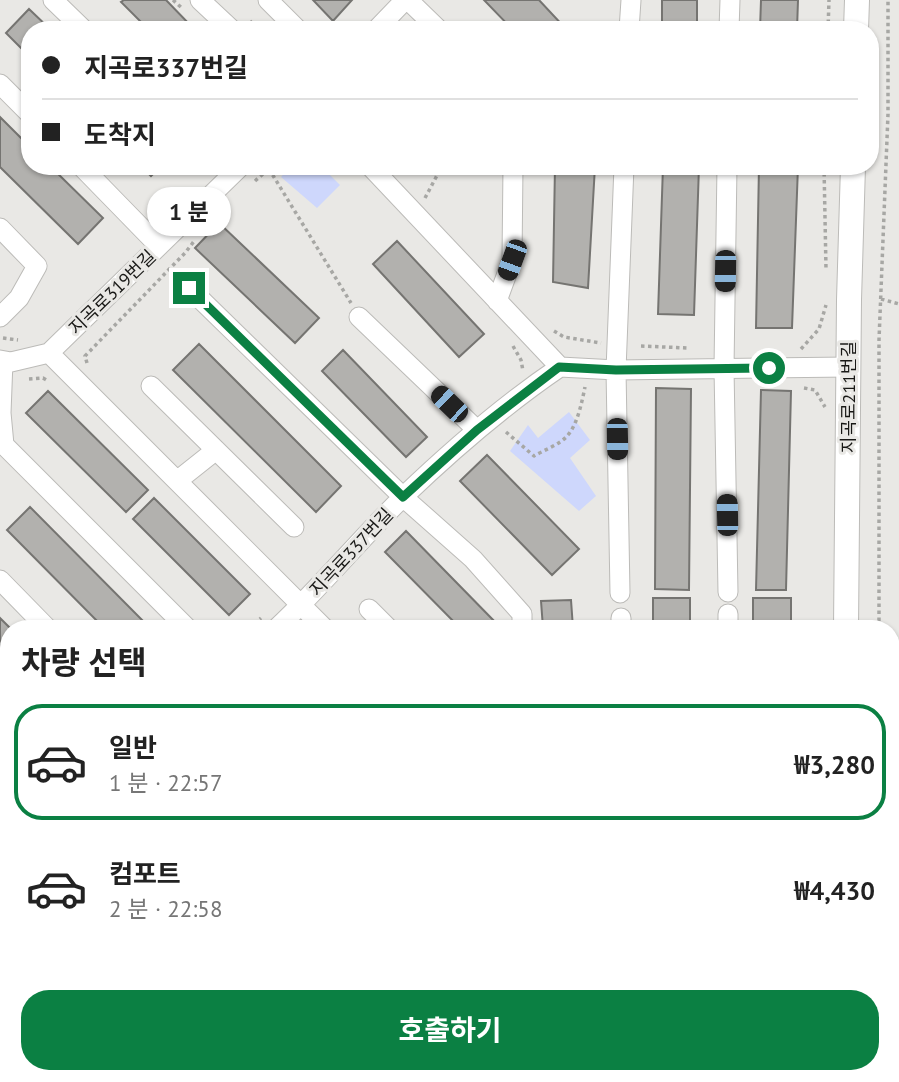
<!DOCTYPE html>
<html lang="ko">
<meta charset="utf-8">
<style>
:root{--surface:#fff;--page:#f6f6f6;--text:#222;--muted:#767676;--line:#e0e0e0;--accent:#0b8043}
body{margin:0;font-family:"PT Sans","Noto Sans KR",sans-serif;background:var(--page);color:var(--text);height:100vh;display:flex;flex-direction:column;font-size:26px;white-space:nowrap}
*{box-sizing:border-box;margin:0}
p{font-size:23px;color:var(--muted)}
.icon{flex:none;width:38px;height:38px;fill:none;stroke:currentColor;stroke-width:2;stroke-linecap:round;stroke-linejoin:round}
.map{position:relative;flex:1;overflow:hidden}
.side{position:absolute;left:0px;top:620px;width:900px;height:464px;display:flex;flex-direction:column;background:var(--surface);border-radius:28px 28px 0 0;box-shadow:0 2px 5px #0004}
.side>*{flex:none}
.hud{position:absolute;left:21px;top:21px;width:858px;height:154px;border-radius:28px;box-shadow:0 2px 5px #0004;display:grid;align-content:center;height:154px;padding:0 21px;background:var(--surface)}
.end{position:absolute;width:32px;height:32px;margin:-16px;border:9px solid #0b8043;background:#fff;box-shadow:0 0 0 4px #fff}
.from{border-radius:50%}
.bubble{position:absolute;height:49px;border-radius:24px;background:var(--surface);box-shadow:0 2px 5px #0004;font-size:23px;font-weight:700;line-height:49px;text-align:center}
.car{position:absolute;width:21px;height:42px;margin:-21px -10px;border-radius:9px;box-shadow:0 0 5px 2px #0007;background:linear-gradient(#222 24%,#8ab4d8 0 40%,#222 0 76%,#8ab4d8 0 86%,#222 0)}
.hud b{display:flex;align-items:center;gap:24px;height:66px;font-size:26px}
.hud b+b{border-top:2px solid var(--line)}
.hud i{width:18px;height:18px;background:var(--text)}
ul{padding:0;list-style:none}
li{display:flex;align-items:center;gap:21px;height:116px;margin:0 14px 10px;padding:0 7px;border:4px solid transparent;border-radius:28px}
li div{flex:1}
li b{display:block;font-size:26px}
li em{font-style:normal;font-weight:700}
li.selected{border-color:var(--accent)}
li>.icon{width:63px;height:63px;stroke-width:1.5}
h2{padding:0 21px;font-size:32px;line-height:84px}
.action{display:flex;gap:14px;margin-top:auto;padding:14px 21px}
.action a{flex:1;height:80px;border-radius:28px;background:var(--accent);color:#fff;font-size:28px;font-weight:700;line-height:80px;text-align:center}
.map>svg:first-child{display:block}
</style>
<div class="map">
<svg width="899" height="1082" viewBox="0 0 899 1082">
<rect width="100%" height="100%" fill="#e9e8e5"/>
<path fill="#ced7fc" d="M291 166H321L340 185 317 208 281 177Z
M569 412 590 440 570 458 596 496 579 511 510 451 528 425 538 438Z
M899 1025V1082H884L886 1075 891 1074V1056Z
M91 1075 519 1074 520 1082H82Z"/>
<path fill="#b2b1ae" stroke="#757471" stroke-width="2" d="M124 0H166L195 30H149L121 2Z
M313 0H352L333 21Z
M484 0H539L567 30H513Z
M662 0H697V30H662Z
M761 0H798L797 30H760Z
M29 9 51 30H30V57L6 33Z
M0 117 30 147V166H50L103 218 78 244 0 167Z
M141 166H161L151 176Z
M555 166H595L588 288 553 282Z
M663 166H699L694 315 658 314Z
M759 166H798L792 328H756Z
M219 223 319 318 295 343 195 248Z
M397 241 484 334 459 357 373 264Z
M199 344 341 486 316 512 173 370Z
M343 350 427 437 406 457 322 371Z
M656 388 691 389 689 590 655 589Z
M761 390 791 391 786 590H756Z
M48 391 148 490 126 512 26 413Z
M487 455 579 549 552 575 460 481Z
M154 498 250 594 229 615 133 519Z
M30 507 150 628H104L7 530Z
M406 531 498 625 494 628H460L385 552Z
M653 598H690V628H653Z
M753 598H791V628H753Z
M571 600 573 628H543L541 601Z
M0 618 10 628 9 675 0 666Z
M1 866 9 867V1071H0Z
M574 1074H610V1082H574Z
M767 1074H799V1082H767Z"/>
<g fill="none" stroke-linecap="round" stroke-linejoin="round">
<g stroke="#bcbbb8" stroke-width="21">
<path id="minor" d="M53 0 84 30
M200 0 232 30
M268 0 298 30
M408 0 439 30
M376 30 405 0
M629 30 631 0
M729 30 730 0
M0 84 30 114
M81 166 159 246
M370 166 560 367
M727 166 724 368 728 592
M0 228 37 266 19 298 0 317
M189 288 403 497 473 559 522 614V628
M497 301 512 260 513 166
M359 317 477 430
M49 353 324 628
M0 360 11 362 49 353 241 166
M3 361 1 413 4 445 187 628
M151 386 294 527
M177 481 216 450
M0 580 47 628
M620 593 616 370 624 166
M369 609 388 628
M728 614V628
M621 618V628
M277 628C321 587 360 539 403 497 452 450 504 405 560 367L616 370 849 367
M0 725 9 733
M0 841H9
M644 1079 745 1074"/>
</g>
<g stroke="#bcbbb8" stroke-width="26">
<path id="major" d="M856 30 857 0
M846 628 849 300 853 166
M842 1082V1074"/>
</g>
<path stroke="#a7a7a4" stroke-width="3.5" stroke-dasharray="3.5 3.5" stroke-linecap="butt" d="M173 0 183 9
M250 21 259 30
M828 30 829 0
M344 166 352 175
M824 166 826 269
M269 169 351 303
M255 181 272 166
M425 198 442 166
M881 299 899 304
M554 331 564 337 601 343
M3 338 18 340
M513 346 521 360 523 371
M641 346 687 348
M801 349 819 329 826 305
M87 363 85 356 185 253 195 240
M29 379 43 378 48 381
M804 388 815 390 825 407
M506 432 534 456C544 450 561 444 568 435 578 423 582 401 585 387
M249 628 261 618
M879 628V340L888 114V0
M891 809 899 808
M3 863H9
M877 1082 879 1074"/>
<use href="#minor" stroke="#fff" stroke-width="19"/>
<use href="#major" stroke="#fff" stroke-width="24"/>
</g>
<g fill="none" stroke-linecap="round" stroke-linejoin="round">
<path stroke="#0b8043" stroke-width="9" d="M189 288 403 497 477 430 559 367 616 370 769 368"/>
</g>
<g text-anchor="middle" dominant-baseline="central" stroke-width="6" stroke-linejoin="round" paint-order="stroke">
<g font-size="18" fill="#181816" stroke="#e9e8e5">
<text transform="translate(112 292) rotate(-44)">지곡로319번길</text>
<text transform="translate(848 397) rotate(-90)">지곡로211번길</text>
<text transform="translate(351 552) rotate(-47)">지곡로337번길</text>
</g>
</g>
</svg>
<i class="end from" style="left:769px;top:368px"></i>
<i class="end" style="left:189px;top:288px"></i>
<div class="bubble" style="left:147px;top:187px;width:84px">1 분</div>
<i class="car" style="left:512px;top:260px;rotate:200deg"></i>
<i class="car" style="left:725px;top:271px;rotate:181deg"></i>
<i class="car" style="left:449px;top:404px;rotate:314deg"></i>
<i class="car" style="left:617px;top:439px;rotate:179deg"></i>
<i class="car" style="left:727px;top:515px;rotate:359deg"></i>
<div class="hud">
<b><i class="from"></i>지곡로337번길</b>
<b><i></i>도착지</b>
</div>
<section class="side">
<h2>차량 선택</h2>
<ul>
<li class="selected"><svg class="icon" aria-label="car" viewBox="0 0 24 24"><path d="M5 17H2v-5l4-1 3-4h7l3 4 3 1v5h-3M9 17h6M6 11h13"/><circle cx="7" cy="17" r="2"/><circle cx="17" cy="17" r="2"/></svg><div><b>일반</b><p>1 분 · 22:57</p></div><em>₩3,280</em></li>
<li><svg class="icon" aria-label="car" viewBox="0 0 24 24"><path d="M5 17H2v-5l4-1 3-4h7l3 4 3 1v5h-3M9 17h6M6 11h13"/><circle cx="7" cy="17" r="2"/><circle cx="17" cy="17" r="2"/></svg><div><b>컴포트</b><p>2 분 · 22:58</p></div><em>₩4,430</em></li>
</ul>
<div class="action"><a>호출하기</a></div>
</section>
</div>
